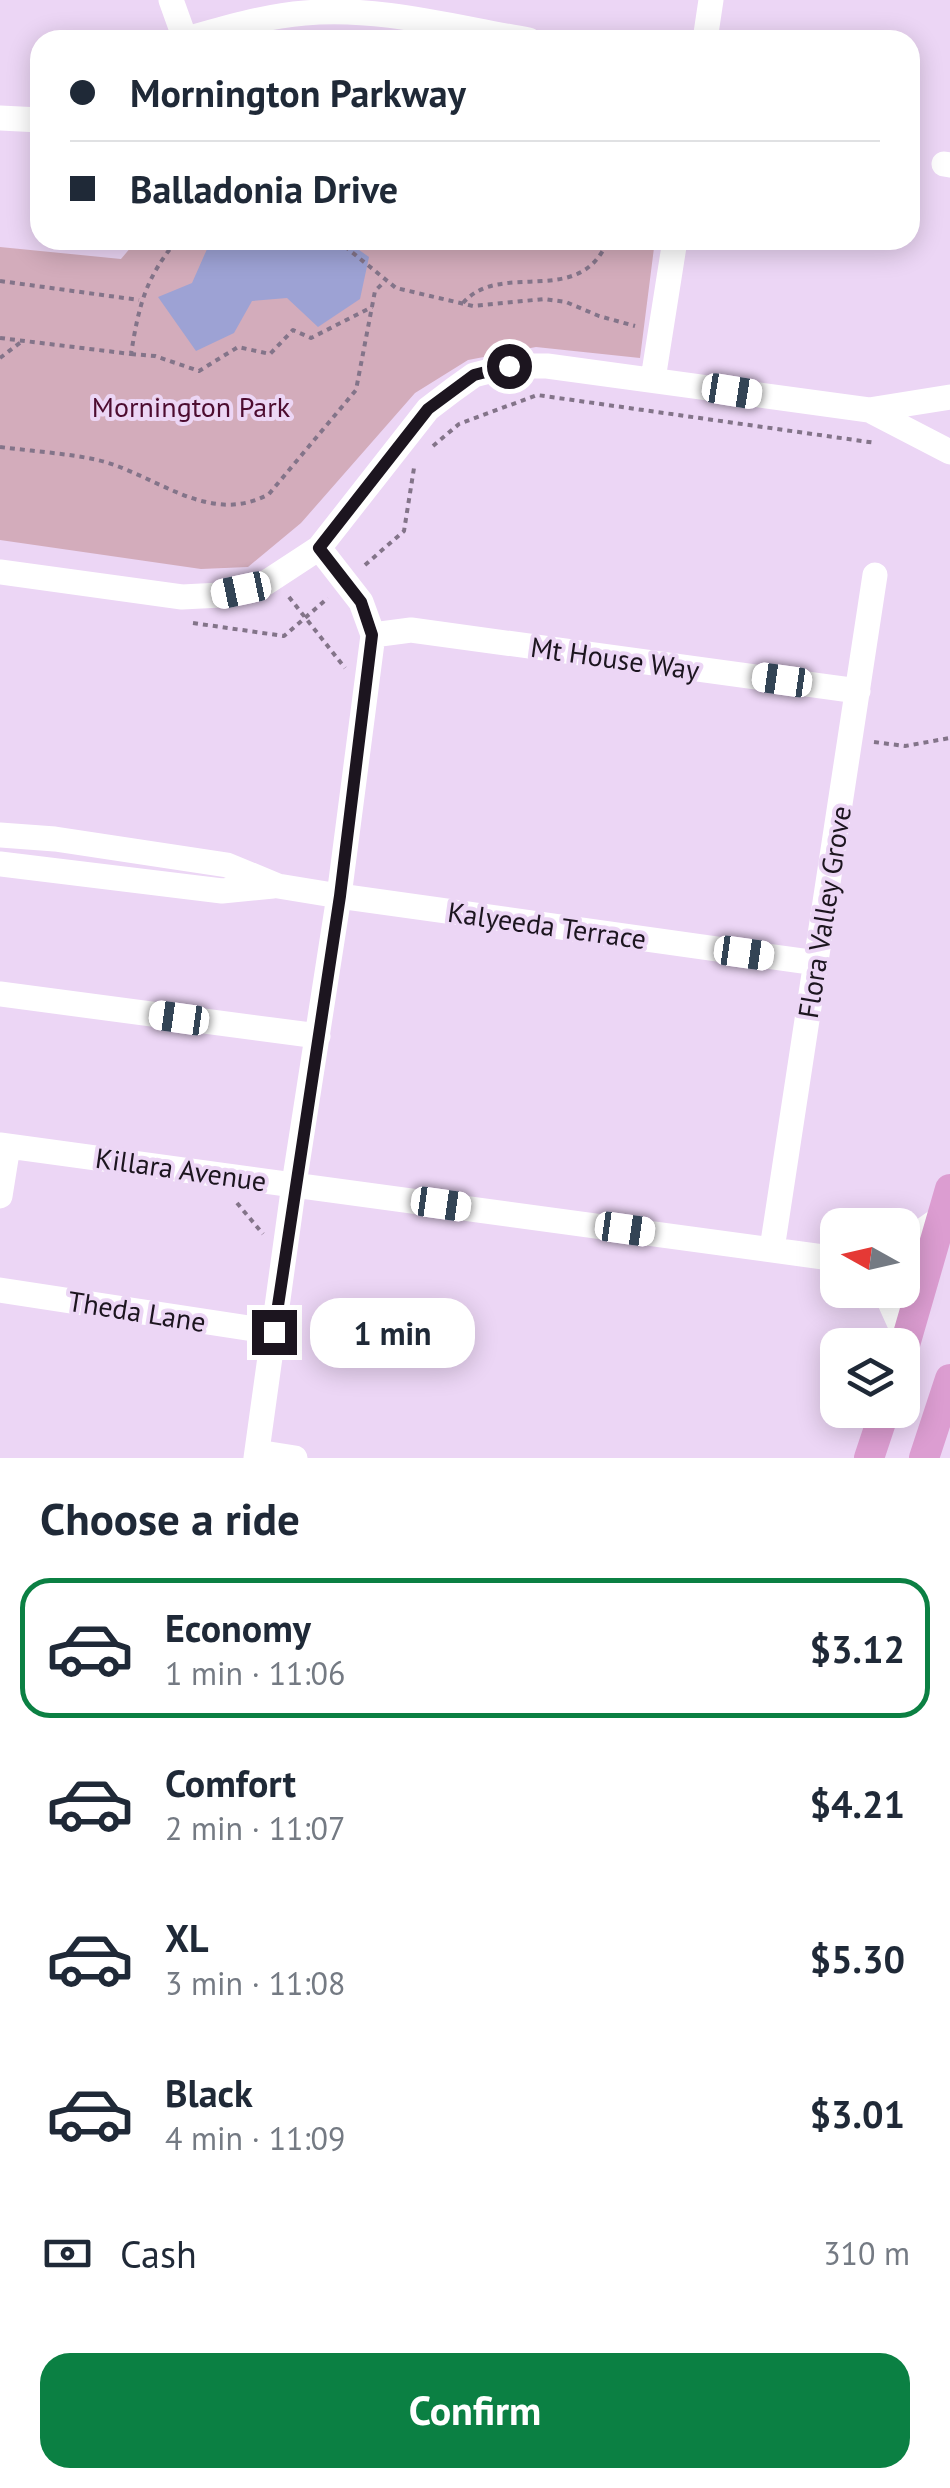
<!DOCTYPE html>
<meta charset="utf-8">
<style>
:root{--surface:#fff;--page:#f6f6f7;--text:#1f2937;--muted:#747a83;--line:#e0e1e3;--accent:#0b8043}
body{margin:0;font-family:"PT Sans",sans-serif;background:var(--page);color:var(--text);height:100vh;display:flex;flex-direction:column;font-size:38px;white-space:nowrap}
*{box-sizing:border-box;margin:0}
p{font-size:32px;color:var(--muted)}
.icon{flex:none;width:55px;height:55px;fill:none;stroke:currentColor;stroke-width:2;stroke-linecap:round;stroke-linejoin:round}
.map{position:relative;height:1458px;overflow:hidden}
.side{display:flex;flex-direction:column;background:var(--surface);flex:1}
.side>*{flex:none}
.hud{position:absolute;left:30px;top:30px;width:890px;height:220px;border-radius:30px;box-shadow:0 5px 25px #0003;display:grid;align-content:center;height:220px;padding:0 40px;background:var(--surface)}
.needle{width:65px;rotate:278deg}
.fabs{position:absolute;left:820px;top:1208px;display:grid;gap:20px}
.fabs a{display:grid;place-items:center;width:100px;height:100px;border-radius:20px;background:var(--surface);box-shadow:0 5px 25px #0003;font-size:50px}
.end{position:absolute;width:45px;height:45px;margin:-22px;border:12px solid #1c151f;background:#fff;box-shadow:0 0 0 5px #fff}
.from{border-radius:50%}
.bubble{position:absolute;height:70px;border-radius:30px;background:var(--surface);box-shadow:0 5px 25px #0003;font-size:32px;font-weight:600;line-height:70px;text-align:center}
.car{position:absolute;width:30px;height:60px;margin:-30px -15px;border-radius:12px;box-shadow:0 0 8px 2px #0007;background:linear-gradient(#fff 24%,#345 0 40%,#fff 0 76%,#345 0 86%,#fff 0)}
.hud b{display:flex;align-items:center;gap:35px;height:95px;font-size:38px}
.hud b+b{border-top:2px solid var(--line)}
.hud i{width:25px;height:25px;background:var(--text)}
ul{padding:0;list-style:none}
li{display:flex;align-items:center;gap:30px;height:140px;margin:0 20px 15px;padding:0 20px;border:5px solid transparent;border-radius:30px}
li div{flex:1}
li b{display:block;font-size:38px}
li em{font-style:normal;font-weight:600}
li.on{border-color:var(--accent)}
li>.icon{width:90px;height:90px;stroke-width:1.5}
h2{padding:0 40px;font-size:45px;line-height:120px}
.pay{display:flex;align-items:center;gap:25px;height:110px;padding:0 40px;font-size:38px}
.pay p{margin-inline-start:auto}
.primary-button{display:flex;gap:20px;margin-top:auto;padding:20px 40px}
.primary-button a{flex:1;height:115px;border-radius:30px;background:var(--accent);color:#fff;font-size:40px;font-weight:600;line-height:115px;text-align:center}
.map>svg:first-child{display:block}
</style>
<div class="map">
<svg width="950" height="1458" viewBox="0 0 950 1458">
<rect width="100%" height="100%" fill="#ecd6f5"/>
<path fill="#d3acbb" d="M276 33H389L435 40H253Z
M137 240H655L640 358 536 347 468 360 415 393 301 523 248 567 201 569 0 540V247L121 259Z"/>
<path fill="#9da2d4" d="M211 240H345L369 257 360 299 318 327 287 298 252 301 234 333 196 351 158 297 192 283Z"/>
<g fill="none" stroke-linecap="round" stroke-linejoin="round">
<path stroke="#837489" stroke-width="4" stroke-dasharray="5 5" stroke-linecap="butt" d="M337 240 396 288 473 306 544 299 566 302 599 316 635 326
M0 281 139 300
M463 303C501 259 580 310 608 240
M0 338 131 354C139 305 145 279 177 240
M131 354 155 356 199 371 238 347 270 354 293 330 311 338 372 307
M0 358 21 342
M433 446 459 424 537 395 876 443
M0 447C31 451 63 453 93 459 153 471 207 528 269 494L356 390 375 291 386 280
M365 565 404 531 414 468
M289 597 345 668
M193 623 284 636 328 598
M874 742 905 746 950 738
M237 1203 263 1234"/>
<path stroke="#fff" stroke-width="25" d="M171 0 185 39
M183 40C221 29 265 16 305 13 379 6 456 28 529 40
M705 40 711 0
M0 118 40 120
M944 164 950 165
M653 379 675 240
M869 410 950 452
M0 572 182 597 221 595 261 586 319 548 428 409 453 390 474 375 509 366H547L869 410 950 397
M373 635 411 630 858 691
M0 835 55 839 227 865 278 886 339 896 817 963
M0 864 222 891 273 886
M0 994 318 1036
M0 1145 838 1259
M0 1196 8 1146
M902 1245 942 1217
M772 1249 875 575
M0 1290 274 1332
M881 1290 889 1300 907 1340
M257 1452 295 1458
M256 1458 294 1184 339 896 373 635 361 602 319 548"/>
<path stroke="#dc9dd1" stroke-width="30" d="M902 1355 950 1189
M869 1458 885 1410
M924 1458 950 1379"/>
</g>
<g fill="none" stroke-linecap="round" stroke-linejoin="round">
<path stroke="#1c151f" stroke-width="12" d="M274 1332 340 896 372 635 361 602 319 548 428 409 474 375 509 366"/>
</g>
<g text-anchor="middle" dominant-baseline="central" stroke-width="8" stroke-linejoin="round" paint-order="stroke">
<g font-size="28" fill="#4d0c30" stroke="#ecd6f5">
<text x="191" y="406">Mornington Park</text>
</g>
<g font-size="28" fill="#1c151f" stroke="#ecd6f5">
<text transform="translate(615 658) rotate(8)">Mt House Way</text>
<text transform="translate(824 912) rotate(-81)">Flora Valley Grove</text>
<text transform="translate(547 925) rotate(8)">Kalyeeda Terrace</text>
<text transform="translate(181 1169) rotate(8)">Killara Avenue</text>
<text transform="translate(137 1311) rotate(9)">Theda Lane</text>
</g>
</g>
</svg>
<div class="fabs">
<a><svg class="needle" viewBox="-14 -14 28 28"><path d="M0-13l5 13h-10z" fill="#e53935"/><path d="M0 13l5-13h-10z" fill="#747a83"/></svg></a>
<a><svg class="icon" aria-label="layers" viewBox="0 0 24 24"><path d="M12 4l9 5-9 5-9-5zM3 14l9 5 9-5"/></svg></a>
</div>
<i class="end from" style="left:509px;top:366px"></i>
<i class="end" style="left:274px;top:1332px"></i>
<div class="bubble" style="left:310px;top:1298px;width:165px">1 min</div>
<i class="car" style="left:732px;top:391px;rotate:99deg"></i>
<i class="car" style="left:241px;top:590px;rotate:258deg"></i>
<i class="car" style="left:782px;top:680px;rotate:278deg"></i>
<i class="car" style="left:744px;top:953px;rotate:98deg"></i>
<i class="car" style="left:179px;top:1018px;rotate:278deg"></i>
<i class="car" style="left:441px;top:1204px;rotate:98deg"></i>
<i class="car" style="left:625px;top:1229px;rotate:98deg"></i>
<div class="hud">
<b><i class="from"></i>Mornington Parkway</b>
<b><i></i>Balladonia Drive</b>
</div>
</div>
<section class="side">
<h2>Choose a ride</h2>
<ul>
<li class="on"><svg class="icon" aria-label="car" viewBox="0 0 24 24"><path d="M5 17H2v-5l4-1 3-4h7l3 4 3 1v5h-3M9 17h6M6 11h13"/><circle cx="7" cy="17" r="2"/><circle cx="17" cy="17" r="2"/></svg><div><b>Economy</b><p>1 min · 11:06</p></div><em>$3.12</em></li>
<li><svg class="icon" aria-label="car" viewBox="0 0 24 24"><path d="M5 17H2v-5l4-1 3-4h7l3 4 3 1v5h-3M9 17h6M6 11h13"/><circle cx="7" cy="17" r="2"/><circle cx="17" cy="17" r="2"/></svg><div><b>Comfort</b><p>2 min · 11:07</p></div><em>$4.21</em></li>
<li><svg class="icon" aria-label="car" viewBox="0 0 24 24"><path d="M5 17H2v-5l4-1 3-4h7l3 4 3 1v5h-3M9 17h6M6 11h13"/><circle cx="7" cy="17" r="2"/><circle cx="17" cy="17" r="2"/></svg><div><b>XL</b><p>3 min · 11:08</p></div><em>$5.30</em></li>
<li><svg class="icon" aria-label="car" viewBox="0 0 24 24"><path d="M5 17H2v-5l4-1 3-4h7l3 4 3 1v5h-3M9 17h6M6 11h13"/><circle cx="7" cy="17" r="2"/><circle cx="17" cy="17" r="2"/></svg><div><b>Black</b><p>4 min · 11:09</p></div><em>$3.01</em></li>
</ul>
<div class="pay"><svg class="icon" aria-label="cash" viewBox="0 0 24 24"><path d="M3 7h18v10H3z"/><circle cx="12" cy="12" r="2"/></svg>Cash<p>310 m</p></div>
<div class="primary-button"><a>Confirm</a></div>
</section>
